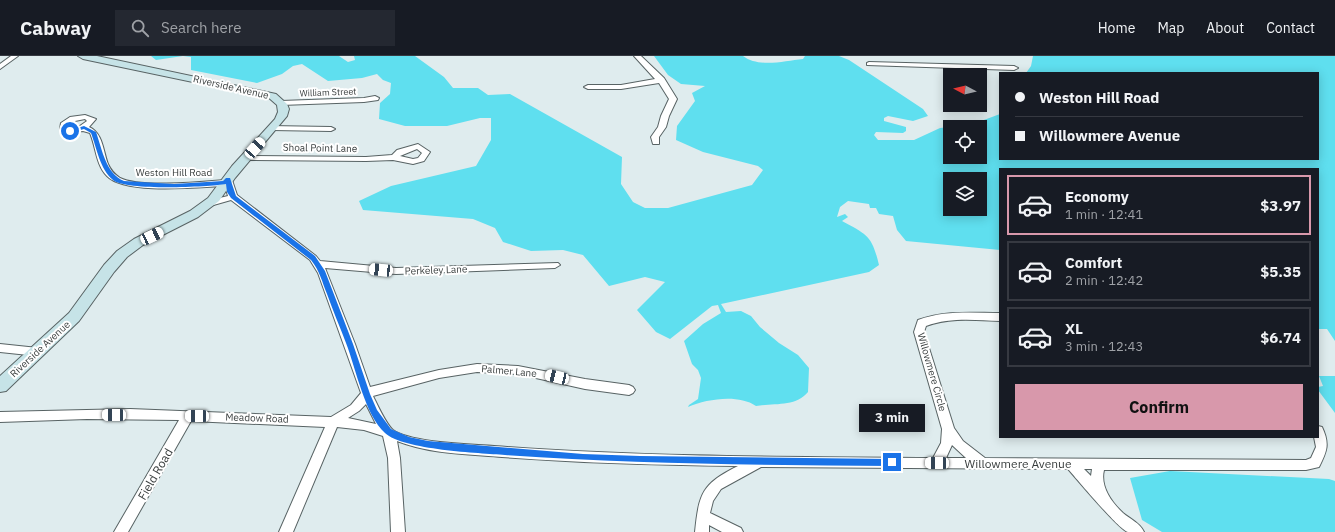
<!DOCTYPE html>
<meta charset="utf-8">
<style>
:root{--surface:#171b24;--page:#242831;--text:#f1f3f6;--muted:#9ea1a6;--line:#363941;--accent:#d898ab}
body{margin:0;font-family:"IBM Plex Sans",sans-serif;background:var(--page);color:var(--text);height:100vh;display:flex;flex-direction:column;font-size:15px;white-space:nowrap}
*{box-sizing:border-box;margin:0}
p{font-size:13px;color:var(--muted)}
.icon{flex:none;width:22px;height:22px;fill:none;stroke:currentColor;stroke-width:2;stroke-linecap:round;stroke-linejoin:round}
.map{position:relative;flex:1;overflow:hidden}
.panel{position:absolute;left:999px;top:112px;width:320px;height:270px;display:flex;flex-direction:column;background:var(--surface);border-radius:0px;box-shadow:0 2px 10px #0003}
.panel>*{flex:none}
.hud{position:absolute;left:999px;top:16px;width:320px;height:88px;border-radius:0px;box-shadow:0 2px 10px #0003;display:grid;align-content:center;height:88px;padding:0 16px;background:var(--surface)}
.needle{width:26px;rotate:277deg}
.buttons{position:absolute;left:943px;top:12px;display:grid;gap:8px}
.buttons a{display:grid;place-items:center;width:44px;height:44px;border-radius:0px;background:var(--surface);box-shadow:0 2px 10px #0003;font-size:20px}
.end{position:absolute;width:18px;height:18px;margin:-9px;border:5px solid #1a73e8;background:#fff;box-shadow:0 0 0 2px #fff}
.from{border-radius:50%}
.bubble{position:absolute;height:28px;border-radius:0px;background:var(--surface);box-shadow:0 2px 10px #0003;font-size:13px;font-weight:700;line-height:28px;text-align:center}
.car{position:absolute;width:12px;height:24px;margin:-12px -6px;border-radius:5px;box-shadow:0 0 3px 1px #0007;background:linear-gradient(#fff 24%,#345 0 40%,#fff 0 76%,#345 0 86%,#fff 0)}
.hud b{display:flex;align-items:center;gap:14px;height:38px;font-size:15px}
.hud b+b{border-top:1px solid var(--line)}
.hud i{width:10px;height:10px;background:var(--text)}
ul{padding:7px 0 0;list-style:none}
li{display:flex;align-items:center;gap:12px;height:60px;margin:0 8px 6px;padding:0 8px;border:2px solid var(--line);border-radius:0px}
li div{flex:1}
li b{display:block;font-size:15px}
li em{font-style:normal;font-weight:700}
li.active{border-color:var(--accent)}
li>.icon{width:36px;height:36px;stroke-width:1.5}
.button{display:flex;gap:8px;margin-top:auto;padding:8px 16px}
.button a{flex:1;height:46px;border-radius:0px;background:var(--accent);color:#111;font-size:16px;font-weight:700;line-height:46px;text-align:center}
header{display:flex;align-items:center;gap:24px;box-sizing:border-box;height:56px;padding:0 20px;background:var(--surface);border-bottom:1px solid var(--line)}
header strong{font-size:19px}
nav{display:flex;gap:22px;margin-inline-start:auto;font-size:14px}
.search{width:280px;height:36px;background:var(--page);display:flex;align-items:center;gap:10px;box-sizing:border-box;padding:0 14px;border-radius:0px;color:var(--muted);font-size:15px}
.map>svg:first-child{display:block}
</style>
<header>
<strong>Cabway</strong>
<div class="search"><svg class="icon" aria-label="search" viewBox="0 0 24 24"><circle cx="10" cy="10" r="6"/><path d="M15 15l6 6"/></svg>Search here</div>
<nav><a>Home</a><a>Map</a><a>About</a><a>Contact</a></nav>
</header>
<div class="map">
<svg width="1335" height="476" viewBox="0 0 1335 476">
<rect width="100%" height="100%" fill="#dfecee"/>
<path fill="#5fdfef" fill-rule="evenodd" d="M151 0H339L348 6 355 4 354 0H415L444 21 453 32H478L488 39 510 38 622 101 621 128 633 146 645 152H668L752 129 763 114 758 110 703 96 676 84 677 70 695 45 692 37 705 30 681 28 668 19 654 0H743C759 12 784 5 803 3L805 0H839L849 4 923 53 928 60 913 65 888 60 884 62V65L906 71V75L903 77 876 76 874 79 878 84H914L940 72 950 71V101H980V71H965L1000 58V103H1318V17H1026L1031 10 1033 0H1335V285L1327 273H1318V113H1000V194L906 185 897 174 893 160 879 158 876 152H870L869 148 848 145 840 151 837 161 845 158 848 161 842 165C868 179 872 180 879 209L869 216 721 248 726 256 741 255 751 260 760 271 779 287 798 299 809 312 808 336C796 351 774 347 756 350 738 338 707 343 688 351L689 349 698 343 701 322 698 314 692 308 684 285 703 268 721 257 718 249 712 250 670 283 656 276 637 254 665 226 645 221 609 230 583 199 563 194 531 195 503 186 495 172 473 163 363 154 359 145 391 130 476 110 491 84V62H480L447 70H405L379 63 380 47 390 38 391 27 383 24 377 18 362 22 328 25 302 8 293 10 282 18 257 27 191 14V1L183 0 156 4ZM950 123H980V153H950Z
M1319 320H1335V357L1318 334V331L1323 330Z
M1170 415 1329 423 1335 425V476H1162L1142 464 1130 422Z"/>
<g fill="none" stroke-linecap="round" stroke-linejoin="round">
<g stroke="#586364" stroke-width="2">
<path id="street" d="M11 0H18L0 13V8Z
M634 0H641L664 22 677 43 669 60 666 71 659 81V88H653L651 81 658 71 661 60 669 43 659 27 621 33H588L584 31 588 29H621L655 23Z
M869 6 1014 10 1018 12 1014 14 867 9V7Z
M375 40 379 42 378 44 364 46 281 49 277 47 281 45 364 42Z
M85 59 96 63 89 71C103 77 103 95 108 108 111 115 114 118 120 122 140 132 200 126 224 124L225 121H231L237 139 316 200 320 205 396 212 558 207 560 209 555 212 396 218 325 212 355 288 370 331 439 314 477 308 518 310 585 323 629 329 633 331 635 334 633 337 629 339 585 333 518 318 477 316 439 322 373 340C377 348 386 368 393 374 412 387 470 388 494 390 640 401 787 401 933 402L941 387 942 373 914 276 918 264C945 254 972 257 1000 257V265C975 264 950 261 926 270L924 276 954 372 963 385 985 402 1306 404 1311 402 1316 391 1314 381H1318V370L1322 371C1330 388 1327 395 1319 411L1306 414H1104C1100 430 1111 446 1123 457 1130 463 1140 467 1144 476 1139 476 1133 476 1128 476 1119 474 1077 423 1068 413L761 411 721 433 713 445 710 457 741 472 743 476H722L709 469V476H695C699 437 702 428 738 410 659 409 580 407 502 401 466 398 430 398 397 385L400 402 405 476H391L388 402 383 380 364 374 337 371 293 476H279L325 371 191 365 128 476H114L179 364 87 363 0 366V356L130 353 331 361 351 349 361 337 318 217 310 204 231 144 210 150 207 149 206 147 207 145 228 140 225 130C199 131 125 139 107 120 96 109 96 91 90 77L83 75 67 77 60 73 61 67 70 61ZM85 63 87 65 77 72H68V70L75 65ZM366 348 376 368 348 362 359 355ZM952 389 966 402H946ZM1084 413H1092L1091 420Z
M269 70 331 71 335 73 331 75 272 74H269Z
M418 88 430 96 424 105 413 108 393 104 366 105 246 104 242 102 246 100 366 101 392 99 397 94ZM417 93 422 97 418 102 413 103 400 100Z
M0 288 38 292 42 293 43 296 42 299 38 300 0 296Z"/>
</g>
<g stroke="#586364" stroke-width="2">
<path id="secondary" d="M78 0H97L276 38 287 48 289 53 287 60 235 122 219 145 198 161 143 189 127 201 114 216 79 265 6 335 0 336V320L69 257 104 209 117 195 134 183 190 155 208 142 232 110 275 63 278 56 277 49 269 42 83 3Z"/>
</g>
<use href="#street" fill="#fff" fill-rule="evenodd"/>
<use href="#secondary" fill="#c6e3e7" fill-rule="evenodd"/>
</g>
<path fill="#1a73e8" d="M84 70 96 76C102 93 106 118 124 125L174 128 223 125 226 122H230L236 140 315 200 325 215 353 288 370 338 377 354 391 373 409 381 428 385 583 398 640 400 892 403 896 406 892 410C763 409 634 408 505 399 480 397 403 394 385 377 365 359 356 313 346 287 340 271 333 255 327 238 322 226 320 215 311 204L231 142 227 136 226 128C208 131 126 135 113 124 100 113 97 93 91 77L84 73 70 77 67 75Z"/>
<g text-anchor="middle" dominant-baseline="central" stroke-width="4" stroke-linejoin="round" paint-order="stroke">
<g font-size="9" fill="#393e3e" stroke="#fff">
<text transform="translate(328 36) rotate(-2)">William Street</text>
</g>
<g font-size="10" fill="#393e3e" stroke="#fff">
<text transform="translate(231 31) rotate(13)">Riverside Avenue</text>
<text transform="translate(320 92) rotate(1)">Shoal Point Lane</text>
<text x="174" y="116">Weston Hill Road</text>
<text transform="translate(436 214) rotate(-2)">Perkeley Lane</text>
<text transform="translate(40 293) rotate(-43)">Riverside Avenue</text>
<text transform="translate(509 315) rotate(5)">Palmer Lane</text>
<text transform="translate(932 316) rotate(74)">Willowmere Circle</text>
<text transform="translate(257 362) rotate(2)">Meadow Road</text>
</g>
<g font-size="12" fill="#393e3e" stroke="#fff">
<text x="1018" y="407">Willowmere Avenue</text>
<text transform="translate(155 418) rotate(-60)">Field Road</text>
</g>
</g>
</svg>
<div class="buttons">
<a><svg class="needle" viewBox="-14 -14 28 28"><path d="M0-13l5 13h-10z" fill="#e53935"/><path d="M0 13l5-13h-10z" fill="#9ea1a6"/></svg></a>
<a><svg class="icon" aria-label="locate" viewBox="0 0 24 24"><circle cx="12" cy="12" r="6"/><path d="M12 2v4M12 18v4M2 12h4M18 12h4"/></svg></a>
<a><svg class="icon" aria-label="layers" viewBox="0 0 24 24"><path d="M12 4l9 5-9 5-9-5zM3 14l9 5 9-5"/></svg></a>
</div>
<i class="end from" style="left:70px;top:75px"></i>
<i class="end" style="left:892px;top:406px"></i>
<div class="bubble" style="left:859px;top:348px;width:66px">3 min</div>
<i class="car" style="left:255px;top:92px;rotate:42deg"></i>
<i class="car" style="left:152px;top:180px;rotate:65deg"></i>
<i class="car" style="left:381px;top:214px;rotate:276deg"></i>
<i class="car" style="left:557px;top:321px;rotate:283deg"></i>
<i class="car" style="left:114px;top:359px;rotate:271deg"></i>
<i class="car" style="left:197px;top:360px;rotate:271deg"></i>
<i class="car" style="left:937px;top:407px;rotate:271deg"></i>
<div class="hud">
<b><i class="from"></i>Weston Hill Road</b>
<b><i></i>Willowmere Avenue</b>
</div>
<section class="panel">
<ul>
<li class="active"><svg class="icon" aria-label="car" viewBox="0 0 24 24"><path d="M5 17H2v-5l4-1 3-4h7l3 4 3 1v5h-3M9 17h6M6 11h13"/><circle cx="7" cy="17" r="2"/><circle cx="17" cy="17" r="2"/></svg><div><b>Economy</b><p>1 min · 12:41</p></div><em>$3.97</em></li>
<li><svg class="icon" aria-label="car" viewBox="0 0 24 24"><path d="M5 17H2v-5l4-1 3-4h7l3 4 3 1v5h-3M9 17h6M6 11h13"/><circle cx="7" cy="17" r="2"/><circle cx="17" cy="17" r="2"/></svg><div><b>Comfort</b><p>2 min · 12:42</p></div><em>$5.35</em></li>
<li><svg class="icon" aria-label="car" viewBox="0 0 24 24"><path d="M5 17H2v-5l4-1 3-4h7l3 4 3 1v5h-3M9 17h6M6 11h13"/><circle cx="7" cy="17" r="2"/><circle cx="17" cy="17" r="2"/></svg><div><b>XL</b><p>3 min · 12:43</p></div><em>$6.74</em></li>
</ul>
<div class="button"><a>Confirm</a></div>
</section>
</div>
